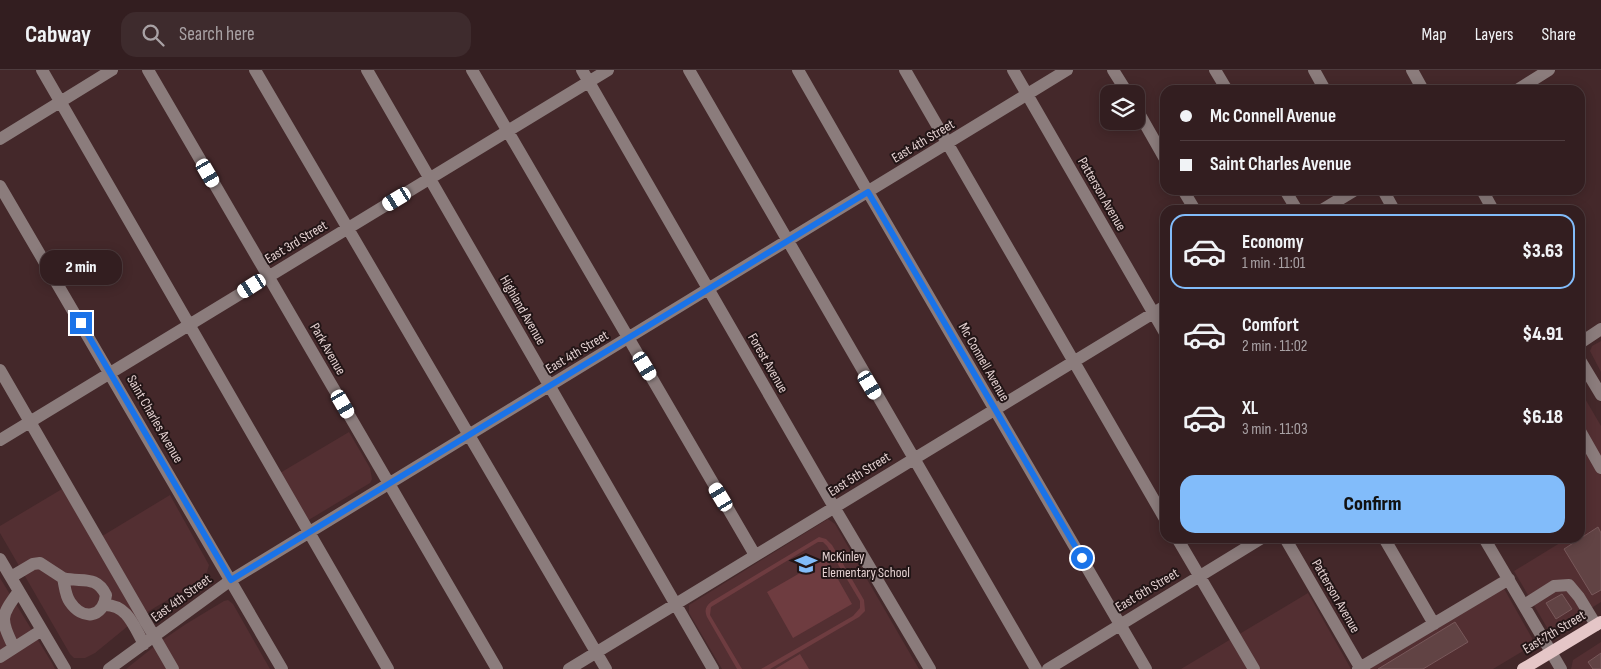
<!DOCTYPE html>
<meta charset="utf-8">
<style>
:root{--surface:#331e20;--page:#3e2b2d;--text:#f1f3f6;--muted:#a9a2a5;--line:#4e3c3e;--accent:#82bcfa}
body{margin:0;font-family:"Sofia Sans Condensed",sans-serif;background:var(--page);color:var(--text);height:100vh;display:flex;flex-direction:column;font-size:19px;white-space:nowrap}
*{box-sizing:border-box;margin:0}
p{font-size:16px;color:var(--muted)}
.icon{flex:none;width:28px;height:28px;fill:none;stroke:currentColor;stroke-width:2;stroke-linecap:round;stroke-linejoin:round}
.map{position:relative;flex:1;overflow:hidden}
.side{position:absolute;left:1160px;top:135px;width:425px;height:338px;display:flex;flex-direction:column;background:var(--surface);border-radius:15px;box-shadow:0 2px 12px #0003,0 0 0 1px var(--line)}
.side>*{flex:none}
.banner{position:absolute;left:1160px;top:15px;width:425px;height:110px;border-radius:15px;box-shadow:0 2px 12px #0003,0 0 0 1px var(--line);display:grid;align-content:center;height:110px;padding:0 20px;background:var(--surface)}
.buttons{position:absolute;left:1100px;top:15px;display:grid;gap:10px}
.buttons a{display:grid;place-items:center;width:45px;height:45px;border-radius:10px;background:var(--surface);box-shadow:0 2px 12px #0003,0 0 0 1px var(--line);font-size:25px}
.end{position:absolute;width:22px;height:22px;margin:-11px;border:6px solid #1a73e8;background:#fff;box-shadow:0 0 0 2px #fff}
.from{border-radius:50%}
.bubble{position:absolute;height:35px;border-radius:15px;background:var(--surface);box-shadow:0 2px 12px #0003,0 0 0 1px var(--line);font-size:16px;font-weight:800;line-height:35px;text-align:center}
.car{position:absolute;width:15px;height:30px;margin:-15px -8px;border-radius:6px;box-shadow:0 0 4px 1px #0007;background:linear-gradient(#fff 24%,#345 0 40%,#fff 0 76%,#345 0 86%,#fff 0)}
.banner b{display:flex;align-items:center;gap:18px;height:48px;font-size:19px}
.banner b+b{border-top:1px solid var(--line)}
.banner i{width:12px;height:12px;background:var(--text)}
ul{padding:9px 0 0;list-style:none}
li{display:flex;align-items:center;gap:15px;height:75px;margin:0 10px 8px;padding:0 10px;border:2px solid transparent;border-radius:15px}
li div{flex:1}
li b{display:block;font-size:19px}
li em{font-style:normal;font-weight:800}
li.active{border-color:var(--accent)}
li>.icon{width:45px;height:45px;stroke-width:1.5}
.button{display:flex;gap:10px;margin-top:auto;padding:10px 20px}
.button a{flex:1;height:58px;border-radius:15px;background:var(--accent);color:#111;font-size:20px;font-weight:800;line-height:58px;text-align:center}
header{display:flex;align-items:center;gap:30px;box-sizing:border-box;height:70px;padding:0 25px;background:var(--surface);border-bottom:1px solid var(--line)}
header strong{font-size:24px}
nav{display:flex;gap:28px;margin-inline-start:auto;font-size:18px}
.search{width:350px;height:45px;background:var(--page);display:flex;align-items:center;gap:12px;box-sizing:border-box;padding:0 18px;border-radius:15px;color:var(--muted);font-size:19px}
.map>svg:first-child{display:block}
</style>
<header>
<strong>Cabway</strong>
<div class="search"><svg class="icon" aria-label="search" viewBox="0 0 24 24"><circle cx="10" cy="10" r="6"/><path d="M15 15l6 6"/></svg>Search here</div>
<nav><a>Map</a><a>Layers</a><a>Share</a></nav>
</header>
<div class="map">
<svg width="1601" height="599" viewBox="0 0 1601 599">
<rect width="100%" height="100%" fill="#44282a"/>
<path fill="#532f32" d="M1601 271V302L1590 281 1592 276Z
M1580 320 1601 356V532L1556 560 1549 561 1514 501 1568 468H1580V460L1583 458 1580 452Z
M349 362 370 398 372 409 370 413 307 451 280 403Z
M62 419 94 471 170 425 209 495 206 505 201 510 139 547 95 583 85 588H74L70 584 0 463V456Z
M828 449 835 454 919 599H722L689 543V535Z
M0 508 52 593 55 599H0Z
M1498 508 1532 568V574L1528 578 1493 599H1370L1365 589Z
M1308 523 1351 599H1181Z
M228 530 233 534 270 599H126L161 571 186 554 224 531Z
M1601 572V599H1571L1573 590Z"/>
<path fill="#6e3c40" d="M819 467 826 469 832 475 864 530 865 541 859 547 770 599H761L853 546 860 538V531L827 476 823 472H818L711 537 710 545 742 599H737L707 547C704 540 706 536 711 532Z
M826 488 852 534 793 568 767 522Z
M800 584 809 599H775Z"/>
<path fill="#614344" stroke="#78585a" d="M1598 457 1601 463V520L1592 525 1564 479Z
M1562 524 1572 539 1556 549 1546 533Z
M1455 552 1468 572 1423 599H1378Z
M1601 583V599H1593L1588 592Z"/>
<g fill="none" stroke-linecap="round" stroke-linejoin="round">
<path stroke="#8b7c7c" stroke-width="12" d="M42 0 388 599
M148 0 497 599
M255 0 606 599
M367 0 713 599
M472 0 755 485
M582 0 834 437 930 599
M689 0 1036 599
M798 0 868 122 1146 599
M905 0 1165 449
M1013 0 1165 263
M1113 0 1128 24
M1215 0 1227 20
M1314 0 1325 20
M1412 0 1423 20
M1517 20 1549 0
M1136 38 1165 89
M0 69 112 0
M0 116 282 599
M1183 120 1195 140
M1285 120 1297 140
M1383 120 1394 140
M1482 120 1493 140
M1322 140 1355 120
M1580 273 1601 259
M1580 290 1601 325
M0 300 173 599
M1580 361 1601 398
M0 370 608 0
M1177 468 1254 599
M1285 468 1361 599
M1384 468 1434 554
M1484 468 1561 599
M0 489 65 599
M11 507 33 494 40 493 63 508
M63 508C81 513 96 504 106 525 103 549 82 550 70 532 65 525 65 516 63 508Z
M105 535C128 535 134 557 144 574
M1524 535 1554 516 1569 515 1579 527 1596 555
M14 578C0 548 0 547 19 521
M0 587 42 560
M109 599 231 510 1067 0
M569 599 1165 236
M1048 599 1262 468
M1358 599 1509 509"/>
<path stroke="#e5c6c7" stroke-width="12" d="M1523 599 1601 552"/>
</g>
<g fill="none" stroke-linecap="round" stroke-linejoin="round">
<path stroke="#1a73e8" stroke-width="6" d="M81 253 231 510 868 122 1082 488"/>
</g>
<defs>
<g id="school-bare" transform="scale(1.725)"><path d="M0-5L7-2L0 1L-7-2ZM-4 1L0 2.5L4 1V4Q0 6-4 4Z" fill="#82bcfa" stroke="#221516" stroke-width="2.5" paint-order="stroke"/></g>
</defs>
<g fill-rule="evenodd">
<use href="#school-bare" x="806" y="494"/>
</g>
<g text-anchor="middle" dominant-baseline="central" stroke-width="4" stroke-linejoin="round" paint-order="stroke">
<g font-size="14" fill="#e4d1d1" stroke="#221516">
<text transform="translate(923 71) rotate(-31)">East 4th Street</text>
<text transform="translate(1102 124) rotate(60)">Patterson Avenue</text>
<text transform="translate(296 172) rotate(-31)">East 3rd Street</text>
<text transform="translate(523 240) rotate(60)">Highland Avenue</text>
<text transform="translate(328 279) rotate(60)">Park Avenue</text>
<text transform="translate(577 282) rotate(-31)">East 4th Street</text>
<text transform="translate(984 292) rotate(60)">Mc Connell Avenue</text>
<text transform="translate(768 293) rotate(60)">Forest Avenue</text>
<text transform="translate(155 349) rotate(60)">Saint Charles Avenue</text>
<text transform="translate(859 404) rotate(-32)">East 5th Street</text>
<text transform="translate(1147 520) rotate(-31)">East 6th Street</text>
<text transform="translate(1336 526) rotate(60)">Patterson Avenue</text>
<text transform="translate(181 528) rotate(-36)">East 4th Street</text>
<text transform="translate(1554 562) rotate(-31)">East 7th Street</text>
</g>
<g font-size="14" fill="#e4d1d1" stroke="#221516" text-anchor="start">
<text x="822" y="486">McKinley<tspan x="822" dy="16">Elementary School</tspan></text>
</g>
</g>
</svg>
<div class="buttons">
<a><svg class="icon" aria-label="layers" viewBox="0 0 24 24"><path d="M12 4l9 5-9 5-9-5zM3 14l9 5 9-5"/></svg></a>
</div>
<i class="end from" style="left:1082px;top:488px"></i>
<i class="end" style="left:81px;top:253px"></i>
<div class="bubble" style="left:40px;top:180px;width:82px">2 min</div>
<i class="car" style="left:208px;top:103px;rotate:150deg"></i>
<i class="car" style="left:397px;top:129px;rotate:239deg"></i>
<i class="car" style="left:252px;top:216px;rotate:238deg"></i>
<i class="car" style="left:645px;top:296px;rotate:149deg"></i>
<i class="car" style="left:870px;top:315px;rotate:149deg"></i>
<i class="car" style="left:343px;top:334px;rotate:150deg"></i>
<i class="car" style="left:721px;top:427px;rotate:329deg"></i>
<div class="banner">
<b><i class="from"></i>Mc Connell Avenue</b>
<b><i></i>Saint Charles Avenue</b>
</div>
<section class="side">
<ul>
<li class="active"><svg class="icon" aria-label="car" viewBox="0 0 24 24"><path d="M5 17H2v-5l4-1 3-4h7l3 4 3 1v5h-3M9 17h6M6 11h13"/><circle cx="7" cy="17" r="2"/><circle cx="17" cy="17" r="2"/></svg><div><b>Economy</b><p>1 min · 11:01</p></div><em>$3.63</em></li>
<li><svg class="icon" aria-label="car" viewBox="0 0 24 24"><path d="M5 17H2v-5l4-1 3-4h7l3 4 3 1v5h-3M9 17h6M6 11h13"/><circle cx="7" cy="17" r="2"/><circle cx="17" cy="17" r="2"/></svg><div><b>Comfort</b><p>2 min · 11:02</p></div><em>$4.91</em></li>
<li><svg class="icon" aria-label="car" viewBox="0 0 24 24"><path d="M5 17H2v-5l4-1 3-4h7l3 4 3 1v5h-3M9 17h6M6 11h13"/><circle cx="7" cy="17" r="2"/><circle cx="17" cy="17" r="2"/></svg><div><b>XL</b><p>3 min · 11:03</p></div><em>$6.18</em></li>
</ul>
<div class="button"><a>Confirm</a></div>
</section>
</div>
